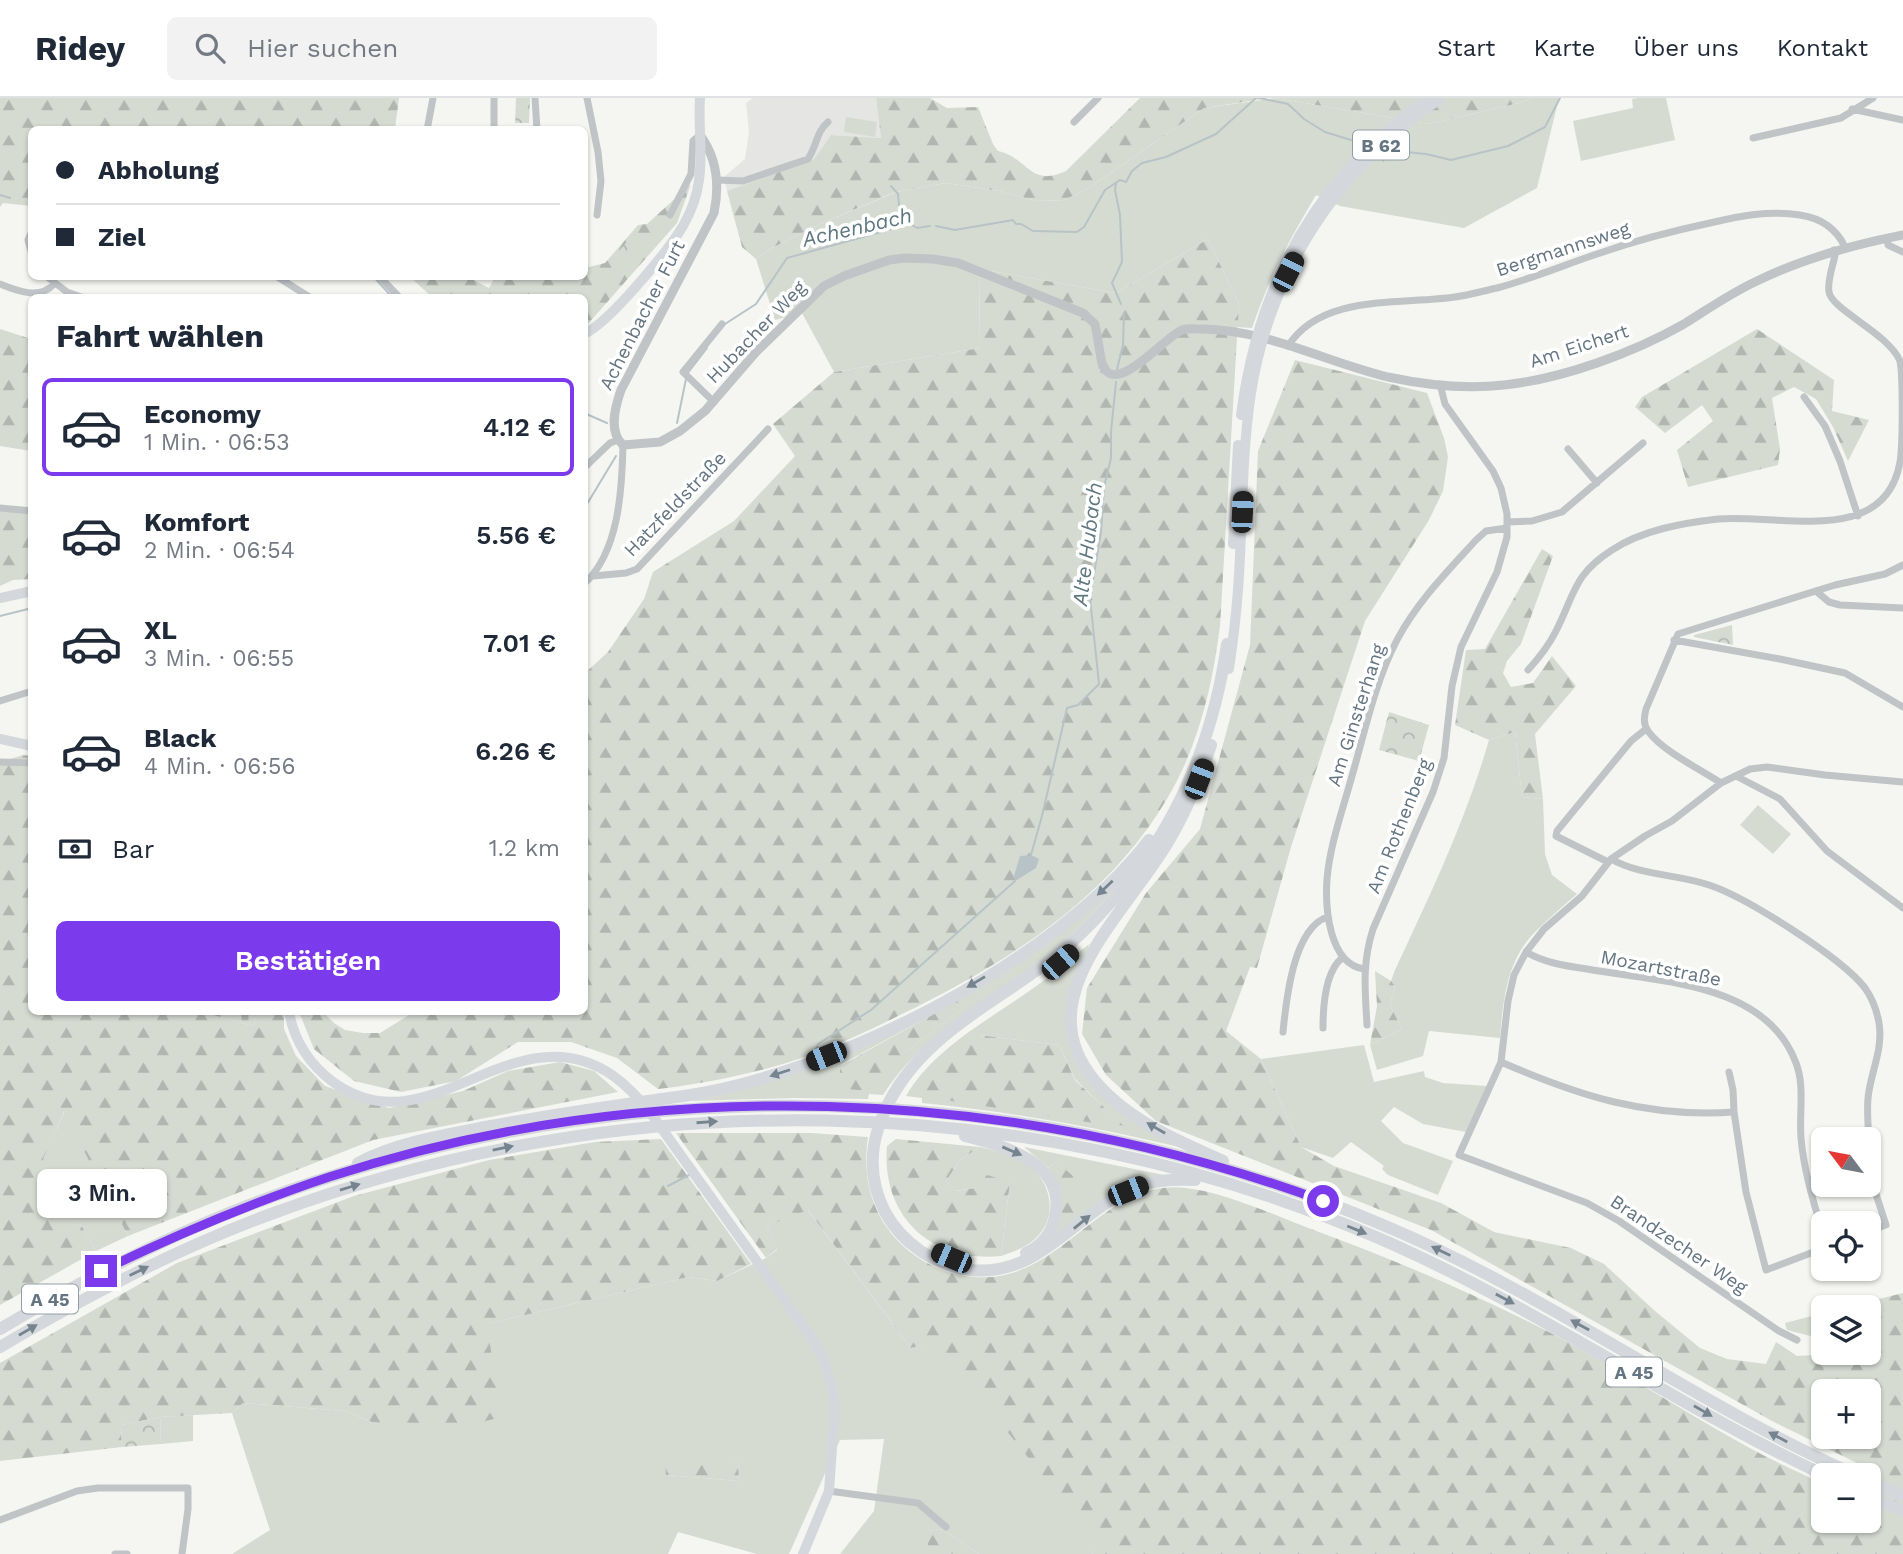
<!DOCTYPE html>
<html lang="de">
<meta charset="utf-8">
<style>
:root{--surface:#fff;--page:#f2f2f3;--text:#1f2937;--muted:#747a83;--line:#e0e1e3;--accent:#7c3aed}
body{margin:0;font-family:"Work Sans",sans-serif;background:var(--page);color:var(--text);height:100vh;display:flex;flex-direction:column;font-size:26px;white-space:nowrap}
*{box-sizing:border-box;margin:0}
p{font-size:23px;color:var(--muted)}
.icon{flex:none;width:38px;height:38px;fill:none;stroke:currentColor;stroke-width:2;stroke-linecap:round;stroke-linejoin:round}
.map{position:relative;flex:1;overflow:hidden}
.drawer{position:absolute;left:28px;top:196px;width:560px;height:721px;display:flex;flex-direction:column;background:var(--surface);border-radius:10px;box-shadow:0 2px 5px #0004}
.drawer>*{flex:none}
.top-card{position:absolute;left:28px;top:28px;width:560px;height:154px;border-radius:10px;box-shadow:0 2px 5px #0004;display:grid;align-content:center;height:154px;padding:0 28px;background:var(--surface)}
.needle{width:46px;rotate:302deg}
.tools{position:absolute;left:1811px;top:1029px;display:grid;gap:14px}
.tools a{display:grid;place-items:center;width:70px;height:70px;border-radius:10px;background:var(--surface);box-shadow:0 2px 5px #0004;font-size:35px}
.end{position:absolute;width:32px;height:32px;margin:-16px;border:9px solid #7c3aed;background:#fff;box-shadow:0 0 0 4px #fff}
.from{border-radius:50%}
.bubble{position:absolute;height:49px;border-radius:10px;background:var(--surface);box-shadow:0 2px 5px #0004;font-size:23px;font-weight:600;line-height:49px;text-align:center}
.car{position:absolute;width:21px;height:42px;margin:-21px -10px;border-radius:9px;box-shadow:0 0 5px 2px #0007;background:linear-gradient(#222 24%,#8ab4d8 0 40%,#222 0 76%,#8ab4d8 0 86%,#222 0)}
.top-card b{display:flex;align-items:center;gap:24px;height:66px;font-size:26px}
.top-card b+b{border-top:2px solid var(--line)}
.top-card i{width:18px;height:18px;background:var(--text)}
ul{padding:0;list-style:none}
li{display:flex;align-items:center;gap:21px;height:98px;margin:0 14px 10px;padding:0 14px;border:4px solid transparent;border-radius:10px}
li div{flex:1}
li b{display:block;font-size:26px}
li em{font-style:normal;font-weight:600}
li.selected{border-color:var(--accent)}
li>.icon{width:63px;height:63px;stroke-width:1.5}
h2{padding:0 28px;font-size:32px;line-height:84px}
.pay{display:flex;align-items:center;gap:18px;height:77px;padding:0 28px;font-size:26px}
.pay p{margin-inline-start:auto}
.button{display:flex;gap:14px;margin-top:auto;padding:14px 28px}
.button a{flex:1;height:80px;border-radius:10px;background:var(--accent);color:#fff;font-size:28px;font-weight:600;line-height:80px;text-align:center}
header{display:flex;align-items:center;gap:42px;box-sizing:border-box;height:98px;padding:0 35px;background:var(--surface);border-bottom:2px solid var(--line)}
header strong{font-size:33px}
nav{display:flex;gap:38px;margin-inline-start:auto;font-size:24px}
.search{width:490px;height:63px;background:var(--page);display:flex;align-items:center;gap:18px;box-sizing:border-box;padding:0 24px;border-radius:10px;color:var(--muted);font-size:26px}
.map>svg:first-child{display:block}
</style>
<header>
<strong>Ridey</strong>
<div class="search"><svg class="icon" aria-label="search" viewBox="0 0 24 24"><circle cx="10" cy="10" r="6"/><path d="M15 15l6 6"/></svg>Hier suchen</div>
<nav><a>Start</a><a>Karte</a><a>Über uns</a><a>Kontakt</a></nav>
</header>
<div class="map">
<svg width="1903" height="1456" viewBox="0 0 1903 1456">
<defs>
<pattern id="forest-firs" width="22" height="20" patternUnits="userSpaceOnUse" patternTransform="scale(1.75)"><rect width="22" height="20" fill="#d6dbd2"/><path d="M5 1l3.5 6h-7zM16 11l3.5 6h-7z" fill="#b1b6b0"/></pattern>
<pattern id="cemetery-stones" width="16" height="16" patternUnits="userSpaceOnUse" patternTransform="scale(1.75)"><rect width="16" height="16" fill="#d6dbd2"/><path d="M2 7V4a2 2 0 0 1 4 0v3zM10 15v-3a2 2 0 0 1 4 0v3z" fill="#b1b6b0"/></pattern>
<pattern id="park-crowns" width="20" height="18" patternUnits="userSpaceOnUse" patternTransform="scale(1.75)"><rect width="20" height="18" fill="#d6dbd2"/><path d="M2 6a3 3 0 1 1 6 0M12 15a3 3 0 1 1 6 0" fill="none" stroke="#b1b6b0"/></pattern>
</defs>
<rect width="100%" height="100%" fill="#f5f5f1"/>
<path fill="#e5e6e4" d="M753 0H876L881 40 831 37 814 61 727 93 724 79 745 61 749 33 746 5Z"/>
<path fill="#d6dbd2" fill-rule="evenodd" d="M1275 0 1429 26 1519 5 1531 0H1559L1537 90 1464 130 1340 108 1316 97C1289 142 1269 180 1252 230L1237 229 1239 206 1208 141 1116 195 979 171 980 250 834 274 802 215 775 222 756 161 770 151 818 127 894 95 905 92 946 85 999 93 1037 103 1064 102 1089 90 1204 10Z
M1638 0H1666L1675 42 1581 63 1573 23 1633 10 1632 1Z
M846 19 877 24 875 39 844 34Z
M1515 634 1522 699 1543 701 1545 756 1552 777 1577 796C1563 808 1549 820 1536 833 1507 861 1503 902 1500 940L1429 933 1423 958 1377 972 1370 947 1402 931 1390 907 1395 888 1391 883 1395 872C1430 797 1466 722 1489 642Z
M1758 707 1791 736 1773 756 1740 727Z
M1122 782C1098 811 1072 838 1042 862 987 904 921 936 883 997L869 996 868 1001 793 1000 691 1003 721 997 854 951 1068 829ZM1014 872 906 954 840 967Z
M1089 846 1069 916 1091 982 1195 1053C1105 1031 1015 1014 922 1005V1000L906 998C932 953 983 925 1025 896 1047 881 1068 864 1089 846ZM979 937 1059 947 1075 981 1124 1029Z
M1364 947 1374 984 1424 973 1425 979 1443 985 1487 988 1466 1034 1423 1026 1394 1009 1381 1023 1403 1045 1453 1063 1438 1097 1388 1077 1382 1071 1384 1068 1351 1044 1333 1060 1301 1049 1261 961Z
M65 1013 128 1138 96 1153 42 1061Z
M980 1049C997 1053 1016 1058 1031 1069 1053 1088 1057 1121 1035 1141 1025 1150 1013 1154 1001 1158L1010 1084 955 1093 946 1083 960 1062Z
M1024 1049 1164 1077C1121 1083 1104 1100 1071 1126L1057 1064 1048 1069Z
M807 1111 911 1250 936 1243 1098 1446 1092 1456H979L942 1431 928 1433V1456H840L874 1413 884 1341 840 1342 789 1456H757L678 1434 668 1456H232L270 1432 232 1315 243 1305 345 1313 372 1324 500 1319 486 1226 688 1179 717 1183 766 1160 777 1152 767 1128ZM738 1362 739 1383 666 1377Z
M193 1317V1343L161 1346 160 1319Z"/>
<path fill="url(#forest-firs)" fill-rule="evenodd" d="M0 0H399L395 31 32 32 31 108 3 105 0 109Z
M876 0H930L947 10 978 9 993 46 998 53C1029 60 1029 90 1066 73L1140 0H1269L1204 10 1089 90 1064 102 1037 103 999 93 946 85 905 92 893 95 818 127 770 151 756 161 742 149 727 93 814 61 831 37 881 40Z
M1275 0H1531L1519 5 1429 26Z
M691 86 677 125 587 227H585L584 200 432 199 410 179H468L489 190 495 179 584 178 585 170 605 165 638 127 647 126Z
M1208 141 1239 206 1220 528C1212 590 1198 651 1165 704 1105 804 1003 867 900 917 862 936 823 954 783 966 741 978 700 986 658 991L617 960 571 944H518L456 983 401 994 354 983 314 951 299 914H323L334 925 345 932 363 935H380L414 914H584L585 575 608 554 644 501 653 474 734 423 795 358 773 326 834 274 980 250 979 171 1116 195Z
M0 231 31 241V353L0 348Z
M1757 231 1834 282 1832 313 1869 322 1848 363 1833 329 1816 301 1794 289 1772 300 1780 351 1778 367 1688 389 1677 352 1713 323 1702 307 1665 335 1635 309 1642 299Z
M1295 262 1427 295 1444 340 1448 359 1443 393 1429 422 1365 523 1291 749 1257 870 1250 869 1226 933 1261 961 1301 1049 1334 1068 1441 1105 1494 1134 1571 1150 1604 1166 1655 1213 1700 1250 1727 1261 1766 1266 1776 1244 1797 1258 1813 1257 1818 1240 1787 1232 1785 1225 1823 1215 1824 1255H1869V1209H1847L1903 1195V1456H1092L1097 1446 936 1244 911 1250 808 1112 767 1128 777 1151 766 1160 676 1035H811L868 1039C862 1077 871 1116 899 1144 917 1162 940 1174 965 1178 1061 1193 1096 1080 1186 1090 1224 1094 1274 1117 1311 1131 1393 1161 1475 1196 1553 1236 1619 1271 1681 1312 1746 1348 1771 1362 1798 1374 1823 1386L1824 1423H1869V1398L1877 1375 1772 1323 1431 1132 1156 1023 1106 977 1082 936 1087 890 1146 795 1200 731 1250 547 1258 353ZM1824 1293H1869V1339H1824Z
M0 408 32 412 31 481 13 482 0 488Z
M1542 451 1553 458 1521 546 1507 563 1503 575 1511 589 1533 585 1552 558 1576 588 1535 636 1543 701 1522 699 1515 634 1489 642 1455 627 1466 552 1485 551Z
M23 657 31 658 32 914H202L253 928 258 914H284V931L296 958 325 988 389 1010 463 993 508 973 560 964 594 973 618 994 373 1042 128 1138 64 1014 43 1061 96 1153 0 1207V664Z
M1020 868 906 954 875 994 840 990V968Z
M1375 873 1391 883 1395 888 1390 907 1402 931 1370 947 1377 908Z
M979 937 1059 947 1075 982 1126 1030 919 998 946 961Z
M661 1041 751 1166 717 1183 688 1179 487 1226 501 1319 463 1329 372 1324 345 1313 243 1305 232 1315 160 1319 121 1327 122 1349 0 1363V1265L177 1165 354 1098 489 1062 595 1044Z
M896 1041 980 1049 960 1062 946 1083 956 1093 975 1090 987 1077 1010 1084 1001 1158C931 1165 881 1118 887 1048Z
M1057 1064 1073 1078 1078 1104 1071 1126 1053 1141 1058 1086 1048 1069Z
M738 1362 739 1383 666 1377 665 1367Z
M942 1431 979 1456H928V1433Z"/>
<path fill="url(#cemetery-stones)" d="M202 914H258L253 928Z"/>
<path fill="url(#park-crowns)" d="M516 0H530L529 25H515Z
M634 136 643 144 618 172 609 164Z
M1732 527 1733 547 1694 539V537Z
M1389 614 1429 627 1419 663 1379 652Z
M160 1319 161 1346 122 1349 121 1327Z"/>
<path fill="#b7c3c7" d="M1031 757 1039 761 1036 770 1015 783 1014 778 1020 758Z"/>
<g fill="none" stroke-linecap="round" stroke-linejoin="round">
<path stroke="#b7c3c7" stroke-width="2" d="M1259 0 1288 6 1304 21 1325 34 1364 46
M1386 52 1426 56 1451 62 1508 48 1545 29 1560 0
M1383 63 1391 53
M1116 85 1115 92 1120 117 1122 164 1112 185 1121 206
M891 88 898 96 901 129
M0 97 10 100
M936 128 955 132 1013 122 1016 126H1021L1033 133 1077 134 1084 129 1105 92 1120 82 1126 84 1132 73 1142 65 1166 59 1216 36 1256 0
M373 178 392 199
M725 226 756 206 787 160 910 126 917 130 930 128
M1117 271 1123 247 1124 215
M687 276 707 250
M584 315 607 325
M677 325 686 281
M584 411 616 358
M0 518 32 510
M1031 757 1042 718 1067 610 1078 607 1099 586 1090 500 1101 434 1104 389 1111 360V334L1116 284
M818 946 871 912 1015 783
M668 1088 689 1077"/>
<path stroke="#c0c4c7" stroke-width="7" d="M494 0V32
M535 0 537 32
M587 0 598 54 601 83 597 117
M1852 11 1903 22
M1074 24 1098 0
M427 32 433 0
M1753 40 1841 20 1873 0
M717 82 743 83 808 61C817 48 816 34 828 24
M670 117 691 76 693 43 700 37
M32 133 28 142 32 157
M1887 140 1888 147 1903 154
M46 178 67 194 84 200
M276 178 311 200
M379 178 400 200
M0 186C17 193 40 202 54 186
M1288 248C1322 195 1401 207 1455 199 1469 197 1483 193 1497 190 1531 181 1564 167 1597 156 1634 143 1672 133 1710 125 1740 118 1769 112 1800 117 1820 120 1836 130 1845 149
M1804 299 1825 328 1840 363 1858 418
M714 304 683 274 722 226
M1568 351 1597 385
M584 370 610 345 618 342
M0 410 32 413
M1507 424 1532 423 1562 414 1643 345
M593 478 626 475 637 471 768 331
M584 486C619 454 622 392 623 347
M1816 493 1829 504 1840 507 1903 510
M1674 542 1780 561 1845 575 1903 609
M1528 572C1539 560 1549 547 1556 533 1575 496 1573 477 1612 452 1642 432 1683 425 1718 421 1781 416 1885 449 1900 364 1903 345 1903 279 1900 263 1888 235 1832 212 1829 194 1827 183 1833 168 1835 157L1834 152
M0 603 32 593
M0 664 32 665
M1736 678 1780 701 1827 753 1903 810
M1721 685C1700 671 1662 653 1648 633 1643 626 1644 619 1646 611L1678 536 1835 487 1885 476 1903 467
M1611 761C1641 778 1677 776 1709 787 1746 799 1842 860 1865 890 1872 900 1877 913 1879 925 1883 949 1873 969 1869 993 1866 1008 1868 1026 1869 1041
M1608 764 1556 738 1557 733 1631 643 1646 631
M1526 854C1545 865 1566 868 1587 871 1659 884 1766 884 1796 965 1805 988 1799 1015 1801 1040 1804 1074 1814 1106 1824 1139
M1364 871C1329 866 1325 810 1327 781 1330 746 1343 711 1352 678 1365 633 1375 584 1397 542 1417 504 1447 474 1476 442L1486 433 1507 430
M1367 927C1365 892 1362 865 1373 831L1433 694 1444 660 1452 588 1461 549 1497 474 1507 439V416L1501 390 1493 373 1445 306 1440 286
M1323 930C1323 908 1325 874 1342 860
M1283 934C1286 903 1293 831 1327 819
M1501 964C1579 998 1648 1020 1734 1014L1746 1094 1766 1172 1824 1150
M1729 974 1733 992 1734 1014
M1869 1043 1876 1096 1886 1127 1869 1133
M1797 1242 1779 1233 1619 1123 1587 1105 1459 1057 1501 964 1508 903 1514 877 1526 854 1544 831 1582 798 1611 761 1645 738 1672 723 1721 685 1750 671 1767 669 1825 677 1903 684
M829 1393 918 1405 946 1429
M0 1422 77 1393 98 1390H188V1411L182 1456
M115 1456H127"/>
<path stroke="#c0c4c7" stroke-width="9" d="M700 37C717 60 720 86 714 115L621 292C615 309 608 334 623 347L660 344 680 333 705 313 756 254 824 188 844 178 889 162 905 160 933 161 958 165 1083 215 1095 226 1102 266C1115 301 1165 238 1182 232 1188 230 1197 231 1203 231 1267 232 1326 264 1388 279 1425 287 1466 291 1504 287 1562 281 1633 255 1684 226 1708 211 1731 195 1757 183 1804 160 1852 147 1903 137"/>
<path stroke="#d4d8dc" stroke-width="10" d="M584 236C609 225 668 153 683 128 691 114 697 98 699 82 703 55 698 27 700 0
M0 500 32 493
M0 641 32 648
M289 914C294 942 309 966 333 984 413 1042 481 954 561 959 602 962 629 987 652 1017L811 1239 822 1258 830 1282 834 1303V1322L829 1393 803 1456"/>
<path stroke="#d4d8dc" stroke-width="10" d="M1241 317C1258 185 1318 77 1428 0
M1233 446 1238 347
M1229 571C1233 544 1236 518 1238 492 1243 426 1241 360 1251 295 1270 174 1339 68 1441 0"/>
<path stroke="#d4d8dc" stroke-width="12" d="M1211 647C1199 683 1185 717 1165 749 1114 831 1008 918 1121 1008 1151 1032 1188 1047 1223 1063
M1124 801 1140 783
M965 1038C1004 1048 1067 1065 1055 1118 1052 1135 1041 1148 1026 1155
M358 1065C396 1045 443 1037 485 1029 551 1017 617 1007 684 998 834 976 1056 864 1149 742
M1195 1082C1172 1081 1149 1082 1128 1093 1073 1118 1039 1179 970 1172 935 1168 902 1145 885 1114 872 1088 869 1059 878 1031 905 945 986 912 1053 860 1082 837 1108 809 1131 780 1184 713 1215 631 1227 546
M0 1231C69 1190 138 1153 212 1122 582 968 1013 970 1383 1127 1548 1196 1693 1305 1856 1377
M0 1249C87 1198 176 1151 271 1116 625 985 1028 990 1376 1139 1532 1206 1671 1305 1824 1377
M1869 1383 1903 1398
M1869 1398 1903 1413"/>
</g>
<defs><path id="oneway-solid" d="M-6-.8H1V-3.2L6.5 0L1 3.2V.8H-6Z" transform="scale(1.75)"/></defs>
<g fill="#75848f">
<use href="#oneway-solid" transform="translate(1105 790) rotate(137)"/>
<use href="#oneway-solid" transform="translate(976 884) rotate(149)"/>
<use href="#oneway-solid" transform="translate(780 975) rotate(162)"/>
<use href="#oneway-solid" transform="translate(707 1024) rotate(-4)"/>
<use href="#oneway-solid" transform="translate(1156 1030) rotate(-150)"/>
<use href="#oneway-solid" transform="translate(503 1050) rotate(-11)"/>
<use href="#oneway-solid" transform="translate(1012 1053) rotate(23)"/>
<use href="#oneway-solid" transform="translate(350 1089) rotate(-17)"/>
<use href="#oneway-solid" transform="translate(1082 1124) rotate(-39)"/>
<use href="#oneway-solid" transform="translate(1357 1132) rotate(22)"/>
<use href="#oneway-solid" transform="translate(1441 1153) rotate(-154)"/>
<use href="#oneway-solid" transform="translate(139 1173) rotate(-26)"/>
<use href="#oneway-solid" transform="translate(1505 1201) rotate(28)"/>
<use href="#oneway-solid" transform="translate(1580 1227) rotate(-151)"/>
<use href="#oneway-solid" transform="translate(28 1232) rotate(-30)"/>
<use href="#oneway-solid" transform="translate(1703 1313) rotate(30)"/>
<use href="#oneway-solid" transform="translate(1778 1339) rotate(-152)"/>
</g>
<g fill="none" stroke-linecap="round" stroke-linejoin="round">
<path stroke="#7c3aed" stroke-width="9" d="M101 1173C176 1137 251 1105 329 1079 651 975 1007 987 1323 1103"/>
</g>
<g text-anchor="middle" dominant-baseline="central" stroke-width="7" stroke-linejoin="round" paint-order="stroke">
<g fill="#fff" stroke="#929ea7" stroke-width="2">
<rect x="1353" y="32.5" width="56" height="29" rx="5"/>
<rect x="22" y="1186.5" width="56" height="29" rx="5"/>
<rect x="1606" y="1259.5" width="56" height="29" rx="5"/>
</g>
<g font-size="18" font-weight="bold" fill="#647581">
<text x="1381" y="47">B 62</text>
<text x="50" y="1201">A 45</text>
<text x="1634" y="1274">A 45</text>
</g>
<g font-size="19" fill="#647581" stroke="#fff">
<text transform="translate(1563 151) rotate(-18)">Bergmannsweg</text>
<text transform="translate(642 217) rotate(-63)">Achenbacher Furt</text>
<text transform="translate(756 234) rotate(-46)">Hubacher Weg</text>
<text transform="translate(1579 248) rotate(-18)">Am Eichert</text>
<text transform="translate(675 406) rotate(-46)">Hatzfeldstraße</text>
<text transform="translate(1356 617) rotate(-72)">Am Ginsterhang</text>
<text transform="translate(1399 728) rotate(-68)">Am Rothenberg</text>
<text transform="translate(1661 870) rotate(11)">Mozartstraße</text>
<text transform="translate(1679 1146) rotate(34)">Brandzecher Weg</text>
</g>
<g font-size="21" font-style="italic" fill="#5f777f" stroke="#fff">
<text transform="translate(857 129) rotate(-13)">Achenbach</text>
<text transform="translate(1087 446) rotate(-83)">Alte Hubach</text>
</g>
</g>
</svg>
<div class="tools">
<a><svg class="needle" viewBox="-14 -14 28 28"><path d="M0-13l5 13h-10z" fill="#e53935"/><path d="M0 13l5-13h-10z" fill="#747a83"/></svg></a>
<a><svg class="icon" aria-label="locate" viewBox="0 0 24 24"><circle cx="12" cy="12" r="6"/><path d="M12 2v4M12 18v4M2 12h4M18 12h4"/></svg></a>
<a><svg class="icon" aria-label="layers" viewBox="0 0 24 24"><path d="M12 4l9 5-9 5-9-5zM3 14l9 5 9-5"/></svg></a>
<a>+</a>
<a>−</a>
</div>
<i class="end from" style="left:1323px;top:1103px"></i>
<i class="end" style="left:101px;top:1173px"></i>
<div class="bubble" style="left:37px;top:1071px;width:130px">3 Min.</div>
<i class="car" style="left:1288px;top:174px;rotate:27deg"></i>
<i class="car" style="left:1242px;top:414px;rotate:3deg"></i>
<i class="car" style="left:1199px;top:681px;rotate:21deg"></i>
<i class="car" style="left:1060px;top:864px;rotate:49deg"></i>
<i class="car" style="left:826px;top:958px;rotate:248deg"></i>
<i class="car" style="left:1128px;top:1093px;rotate:68deg"></i>
<i class="car" style="left:951px;top:1160px;rotate:293deg"></i>
<div class="top-card">
<b><i class="from"></i>Abholung</b>
<b><i></i>Ziel</b>
</div>
<section class="drawer">
<h2>Fahrt wählen</h2>
<ul>
<li class="selected"><svg class="icon" aria-label="car" viewBox="0 0 24 24"><path d="M5 17H2v-5l4-1 3-4h7l3 4 3 1v5h-3M9 17h6M6 11h13"/><circle cx="7" cy="17" r="2"/><circle cx="17" cy="17" r="2"/></svg><div><b>Economy</b><p>1 Min. · 06:53</p></div><em>4.12 €</em></li>
<li><svg class="icon" aria-label="car" viewBox="0 0 24 24"><path d="M5 17H2v-5l4-1 3-4h7l3 4 3 1v5h-3M9 17h6M6 11h13"/><circle cx="7" cy="17" r="2"/><circle cx="17" cy="17" r="2"/></svg><div><b>Komfort</b><p>2 Min. · 06:54</p></div><em>5.56 €</em></li>
<li><svg class="icon" aria-label="car" viewBox="0 0 24 24"><path d="M5 17H2v-5l4-1 3-4h7l3 4 3 1v5h-3M9 17h6M6 11h13"/><circle cx="7" cy="17" r="2"/><circle cx="17" cy="17" r="2"/></svg><div><b>XL</b><p>3 Min. · 06:55</p></div><em>7.01 €</em></li>
<li><svg class="icon" aria-label="car" viewBox="0 0 24 24"><path d="M5 17H2v-5l4-1 3-4h7l3 4 3 1v5h-3M9 17h6M6 11h13"/><circle cx="7" cy="17" r="2"/><circle cx="17" cy="17" r="2"/></svg><div><b>Black</b><p>4 Min. · 06:56</p></div><em>6.26 €</em></li>
</ul>
<div class="pay"><svg class="icon" aria-label="cash" viewBox="0 0 24 24"><path d="M3 7h18v10H3z"/><circle cx="12" cy="12" r="2"/></svg>Bar<p>1.2 km</p></div>
<div class="button"><a>Bestätigen</a></div>
</section>
</div>
